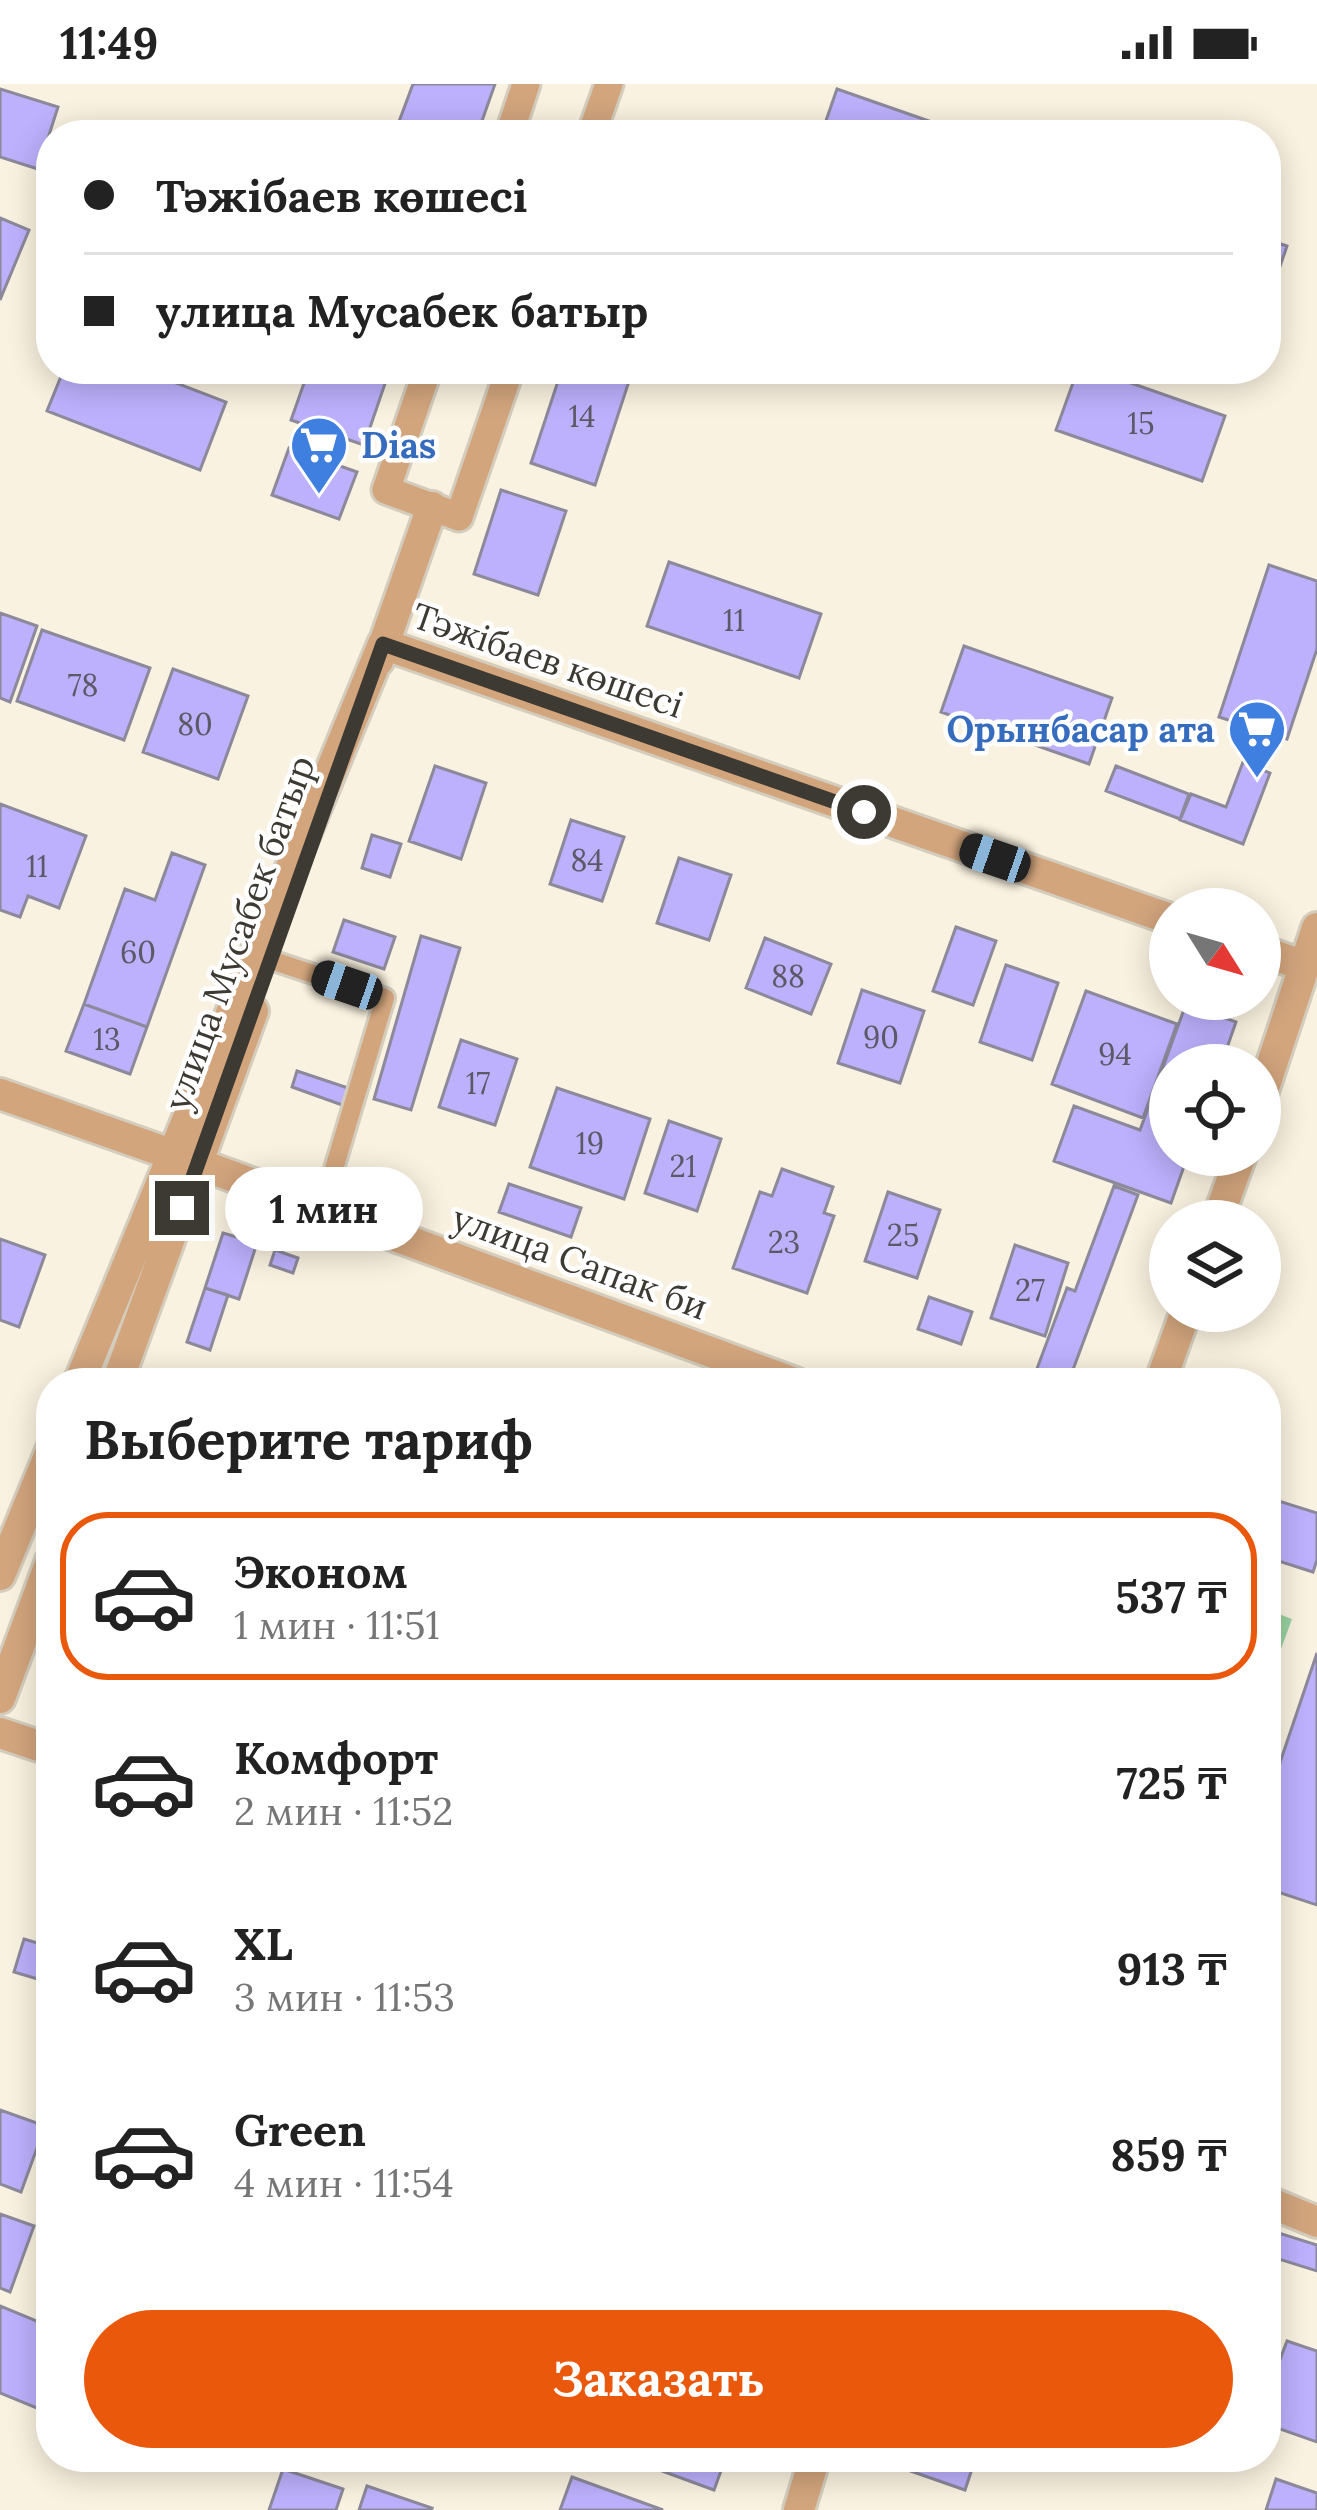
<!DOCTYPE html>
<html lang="ru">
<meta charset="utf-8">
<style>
:root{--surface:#fff;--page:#f6f6f6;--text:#222;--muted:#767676;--line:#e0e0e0;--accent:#ea580c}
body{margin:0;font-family:Lora,serif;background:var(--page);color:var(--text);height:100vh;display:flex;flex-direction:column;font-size:45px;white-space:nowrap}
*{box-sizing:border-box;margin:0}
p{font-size:39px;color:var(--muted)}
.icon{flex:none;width:66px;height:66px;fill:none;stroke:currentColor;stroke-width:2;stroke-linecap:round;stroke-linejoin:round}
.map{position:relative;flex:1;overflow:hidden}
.panel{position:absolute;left:36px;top:1284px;width:1245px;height:1104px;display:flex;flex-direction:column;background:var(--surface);border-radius:48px;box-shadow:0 6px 30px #0003}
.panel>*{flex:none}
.banner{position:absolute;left:36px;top:36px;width:1245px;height:264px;border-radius:48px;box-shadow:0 6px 30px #0003;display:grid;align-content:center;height:264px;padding:0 48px;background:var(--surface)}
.needle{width:78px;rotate:127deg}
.fabs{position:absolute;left:1149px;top:804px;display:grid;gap:24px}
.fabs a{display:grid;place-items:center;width:132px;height:132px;border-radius:50%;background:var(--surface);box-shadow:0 6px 30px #0003;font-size:60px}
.end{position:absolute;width:54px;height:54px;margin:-27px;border:15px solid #3d3a33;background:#fff;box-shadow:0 0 0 6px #fff}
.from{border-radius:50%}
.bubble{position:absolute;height:84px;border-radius:42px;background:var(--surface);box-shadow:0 6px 30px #0003;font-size:39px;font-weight:700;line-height:84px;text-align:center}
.car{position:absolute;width:36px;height:72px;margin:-36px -18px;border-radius:15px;box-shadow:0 0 9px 3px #0007;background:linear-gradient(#222 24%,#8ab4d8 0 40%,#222 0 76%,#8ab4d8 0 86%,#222 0)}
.banner b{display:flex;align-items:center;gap:42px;height:114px;font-size:45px}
.banner b+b{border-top:3px solid var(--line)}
.banner i{width:30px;height:30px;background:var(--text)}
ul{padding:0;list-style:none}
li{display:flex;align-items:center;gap:36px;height:168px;margin:0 24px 18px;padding:0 24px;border:6px solid transparent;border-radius:48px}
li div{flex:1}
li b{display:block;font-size:45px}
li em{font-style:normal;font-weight:700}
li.selected{border-color:var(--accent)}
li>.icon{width:108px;height:108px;stroke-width:1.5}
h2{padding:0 48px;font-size:54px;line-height:144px}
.action{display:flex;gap:24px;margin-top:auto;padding:24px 48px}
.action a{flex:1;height:138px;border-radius:72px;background:var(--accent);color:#fff;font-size:48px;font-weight:700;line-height:138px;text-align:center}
.status{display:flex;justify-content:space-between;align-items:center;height:84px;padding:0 60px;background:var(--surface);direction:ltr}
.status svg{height:33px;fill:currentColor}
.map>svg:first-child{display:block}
</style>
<div class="status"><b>11:49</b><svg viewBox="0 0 49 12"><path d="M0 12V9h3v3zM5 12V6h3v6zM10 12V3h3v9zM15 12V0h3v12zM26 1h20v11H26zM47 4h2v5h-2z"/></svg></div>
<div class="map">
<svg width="1317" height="2426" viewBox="0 0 1317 2426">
<rect width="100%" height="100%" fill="#faf2e0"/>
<path fill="#99d2a1" d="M1266 1525 1292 1535 1266 1606Z"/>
<path fill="#bdb0fd" stroke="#8b899a" stroke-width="3" d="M413 0H495L477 51H394Z
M0 5 58 23 38 85 0 73Z
M837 5 969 51H821Z
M0 134 29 146 0 216Z
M1266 155 1287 162 1266 223Z
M64 285H140L226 318 200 386 47 327Z
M309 285H390L364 361 291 336Z
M562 285H633L595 401 531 379Z
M1078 285H1091L1225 332 1202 397 1056 346Z
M289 364 357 388 339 435 272 411Z
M501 406 566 427 538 511 474 490Z
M669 478 821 530 799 594 647 542Z
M1269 481 1317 497V565L1287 655 1219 633Z
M0 529 37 542 10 618 0 614Z
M42 546 150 584 124 656 17 617Z
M964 562 1112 614 1089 680 941 628Z
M173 585 248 612 218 695 143 668Z
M1243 678 1270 689 1243 760 1180 736 1191 710 1226 723Z
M435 682 486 699 461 775 409 757Z
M1116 682 1189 710 1180 735 1106 707Z
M0 720 86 752 59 824 28 812 20 833 0 826Z
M571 736 624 753 602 817 550 800Z
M372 751 401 760 390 793 362 784Z
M172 769 205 781 147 943 84 920 125 805 155 816Z
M679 774 731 791 709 856 657 839Z
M344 836 395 853 384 885 333 868Z
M956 843 996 857 973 921 933 907Z
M421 852 460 864 411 1026 374 1015Z
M765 854 831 880 811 930 746 904Z
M1006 881 1058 899 1032 976 980 958Z
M862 906 924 927 900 999 838 979Z
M1086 907 1177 940 1143 1034 1052 1000Z
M84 920 147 943 130 990 66 967Z
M1186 920 1236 938 1221 981H1170V1071H1188L1171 1119 1054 1077 1074 1022 1140 1046Z
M461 956 517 975 495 1041 439 1023Z
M297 987 351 1005 345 1022 292 1003Z
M557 1004 650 1035 624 1115 530 1083Z
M669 1037 721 1055 697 1127 645 1109Z
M782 1085 833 1103 824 1129 834 1132 807 1209 733 1184 760 1108 772 1112Z
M509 1100 581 1124 571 1153 499 1128Z
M1114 1102 1138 1111 1068 1299H1060L1035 1290 1067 1204 1075 1207Z
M888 1108 940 1126 917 1194 865 1177Z
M223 1149 257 1159 239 1215 205 1204Z
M0 1155 45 1171 19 1243 0 1236Z
M1015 1161 1068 1179 1045 1252 991 1234Z
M275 1166 298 1174 293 1189 270 1181Z
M205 1204 228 1211 210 1266 187 1258Z
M929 1213 972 1228 961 1260 918 1245Z
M1266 1413 1317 1429V1476L1313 1488 1266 1473Z
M1317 1569V1821L1266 1804V1720Z
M24 1855 51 1863V1899L14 1888Z
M51 1927V1973L39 1970Z
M0 2026 45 2042 21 2108 0 2100Z
M0 2130 34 2142 10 2208 0 2204Z
M1266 2145 1317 2161V2187L1266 2171Z
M0 2222 51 2243V2323L49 2329 0 2309Z
M1287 2257 1317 2267V2358L1266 2340V2313Z
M141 2373H177L171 2386Z
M624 2373H726L714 2406Z
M906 2373H976L965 2406 902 2384Z
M283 2385 343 2405 336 2426H269Z
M572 2393 663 2426H560Z
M1276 2395 1317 2409V2426H1266Z
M367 2402 432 2424 431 2426H359Z"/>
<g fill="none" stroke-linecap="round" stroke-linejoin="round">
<g stroke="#d4cdbd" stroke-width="24">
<path id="service" d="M271 876 385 914 322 1125"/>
</g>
<g stroke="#d4cdbd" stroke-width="33">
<path id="pedestrian" d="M509 51 526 0
M591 51 609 0
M428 285 386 406 459 433 510 285"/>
</g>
<g stroke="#d4cdbd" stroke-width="36">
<path id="minor" d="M378 577 432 423
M1260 866 1304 882
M0 1010 199 1080 795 1299
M1260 1016 1317 844
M1217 1137 1241 1071
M79 1299 383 560 1170 835
M117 1299 253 927
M1160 1299 1186 1227
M0 1491 51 1367
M0 1614 51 1477
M0 1649 51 1666
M1266 2117 1317 2138
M799 2426 815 2373"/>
</g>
<use href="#service" stroke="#d2a57d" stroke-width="18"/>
<use href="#pedestrian" stroke="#d2a57d" stroke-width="27"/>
<use href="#minor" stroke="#d2a57d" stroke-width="30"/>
</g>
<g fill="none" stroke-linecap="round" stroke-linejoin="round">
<path stroke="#3d3a33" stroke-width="15" d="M182 1124 383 560 864 728"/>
</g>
<defs>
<g id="supermarket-pin" transform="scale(3)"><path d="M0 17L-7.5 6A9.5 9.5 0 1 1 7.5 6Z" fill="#3f7fe0" stroke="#fff"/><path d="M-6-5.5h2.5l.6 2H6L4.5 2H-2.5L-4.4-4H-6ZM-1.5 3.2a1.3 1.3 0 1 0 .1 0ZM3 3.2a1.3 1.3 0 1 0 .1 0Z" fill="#fff"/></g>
</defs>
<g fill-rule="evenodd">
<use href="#supermarket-pin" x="319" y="361"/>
<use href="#supermarket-pin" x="1257" y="645"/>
</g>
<g text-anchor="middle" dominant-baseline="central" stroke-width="9" stroke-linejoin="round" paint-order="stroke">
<g font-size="30" fill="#5d5866">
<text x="582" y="332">14</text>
<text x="1141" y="339">15</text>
<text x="734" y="536">11</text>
<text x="83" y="601">78</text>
<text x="195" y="640">80</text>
<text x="587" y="776">84</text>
<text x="37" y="782">11</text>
<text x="138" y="868">60</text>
<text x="788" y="892">88</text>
<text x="881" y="953">90</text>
<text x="107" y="955">13</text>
<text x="1115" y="970">94</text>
<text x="478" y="999">17</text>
<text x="590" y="1059">19</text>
<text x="683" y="1082">21</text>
<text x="903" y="1151">25</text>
<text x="784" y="1158">23</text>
<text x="1030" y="1206">27</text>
</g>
<g font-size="36" font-weight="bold" fill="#366cbe" stroke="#fff" text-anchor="start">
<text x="361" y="361">Dias</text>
<text x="1215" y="645" text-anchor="end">Орынбасар ата</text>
</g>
<g font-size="36" fill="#3d3a33" stroke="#fff">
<text transform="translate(548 576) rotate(19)">Тәжібаев көшесі</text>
<text transform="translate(239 849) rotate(-70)">улица Мусабек батыр</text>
<text transform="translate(580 1178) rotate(20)">улица Сапак би</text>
</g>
</g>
</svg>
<div class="fabs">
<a><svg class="needle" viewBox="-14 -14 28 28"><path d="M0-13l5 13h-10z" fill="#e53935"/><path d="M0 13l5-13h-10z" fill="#767676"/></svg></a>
<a><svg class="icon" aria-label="locate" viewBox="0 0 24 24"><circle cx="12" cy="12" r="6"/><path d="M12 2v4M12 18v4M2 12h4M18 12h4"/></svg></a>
<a><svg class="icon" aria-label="layers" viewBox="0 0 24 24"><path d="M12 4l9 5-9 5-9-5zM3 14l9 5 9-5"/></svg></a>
</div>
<i class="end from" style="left:864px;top:728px"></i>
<i class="end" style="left:182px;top:1124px"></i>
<div class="bubble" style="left:225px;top:1083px;width:198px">1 мин</div>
<i class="car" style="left:995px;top:774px;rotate:289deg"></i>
<i class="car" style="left:347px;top:901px;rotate:289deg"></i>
<div class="banner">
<b><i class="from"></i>Тәжібаев көшесі</b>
<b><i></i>улица Мусабек батыр</b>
</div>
<section class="panel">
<h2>Выберите тариф</h2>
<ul>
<li class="selected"><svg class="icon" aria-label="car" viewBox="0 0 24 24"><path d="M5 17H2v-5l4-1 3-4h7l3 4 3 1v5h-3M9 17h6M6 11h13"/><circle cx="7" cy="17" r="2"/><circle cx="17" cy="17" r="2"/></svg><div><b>Эконом</b><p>1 мин · 11:51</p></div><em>537 ₸</em></li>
<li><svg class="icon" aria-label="car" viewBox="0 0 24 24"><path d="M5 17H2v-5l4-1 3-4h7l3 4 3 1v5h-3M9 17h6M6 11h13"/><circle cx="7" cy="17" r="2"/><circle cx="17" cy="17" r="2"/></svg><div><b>Комфорт</b><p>2 мин · 11:52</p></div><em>725 ₸</em></li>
<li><svg class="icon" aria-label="car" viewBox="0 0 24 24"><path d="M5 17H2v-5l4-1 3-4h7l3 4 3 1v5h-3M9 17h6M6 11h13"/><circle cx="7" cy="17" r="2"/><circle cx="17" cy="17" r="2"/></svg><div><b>XL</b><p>3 мин · 11:53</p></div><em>913 ₸</em></li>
<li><svg class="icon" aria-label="car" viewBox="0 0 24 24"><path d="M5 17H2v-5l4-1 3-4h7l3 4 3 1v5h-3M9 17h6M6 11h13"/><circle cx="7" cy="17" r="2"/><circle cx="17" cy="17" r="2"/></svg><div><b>Green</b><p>4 мин · 11:54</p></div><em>859 ₸</em></li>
</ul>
<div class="action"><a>Заказать</a></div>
</section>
</div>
